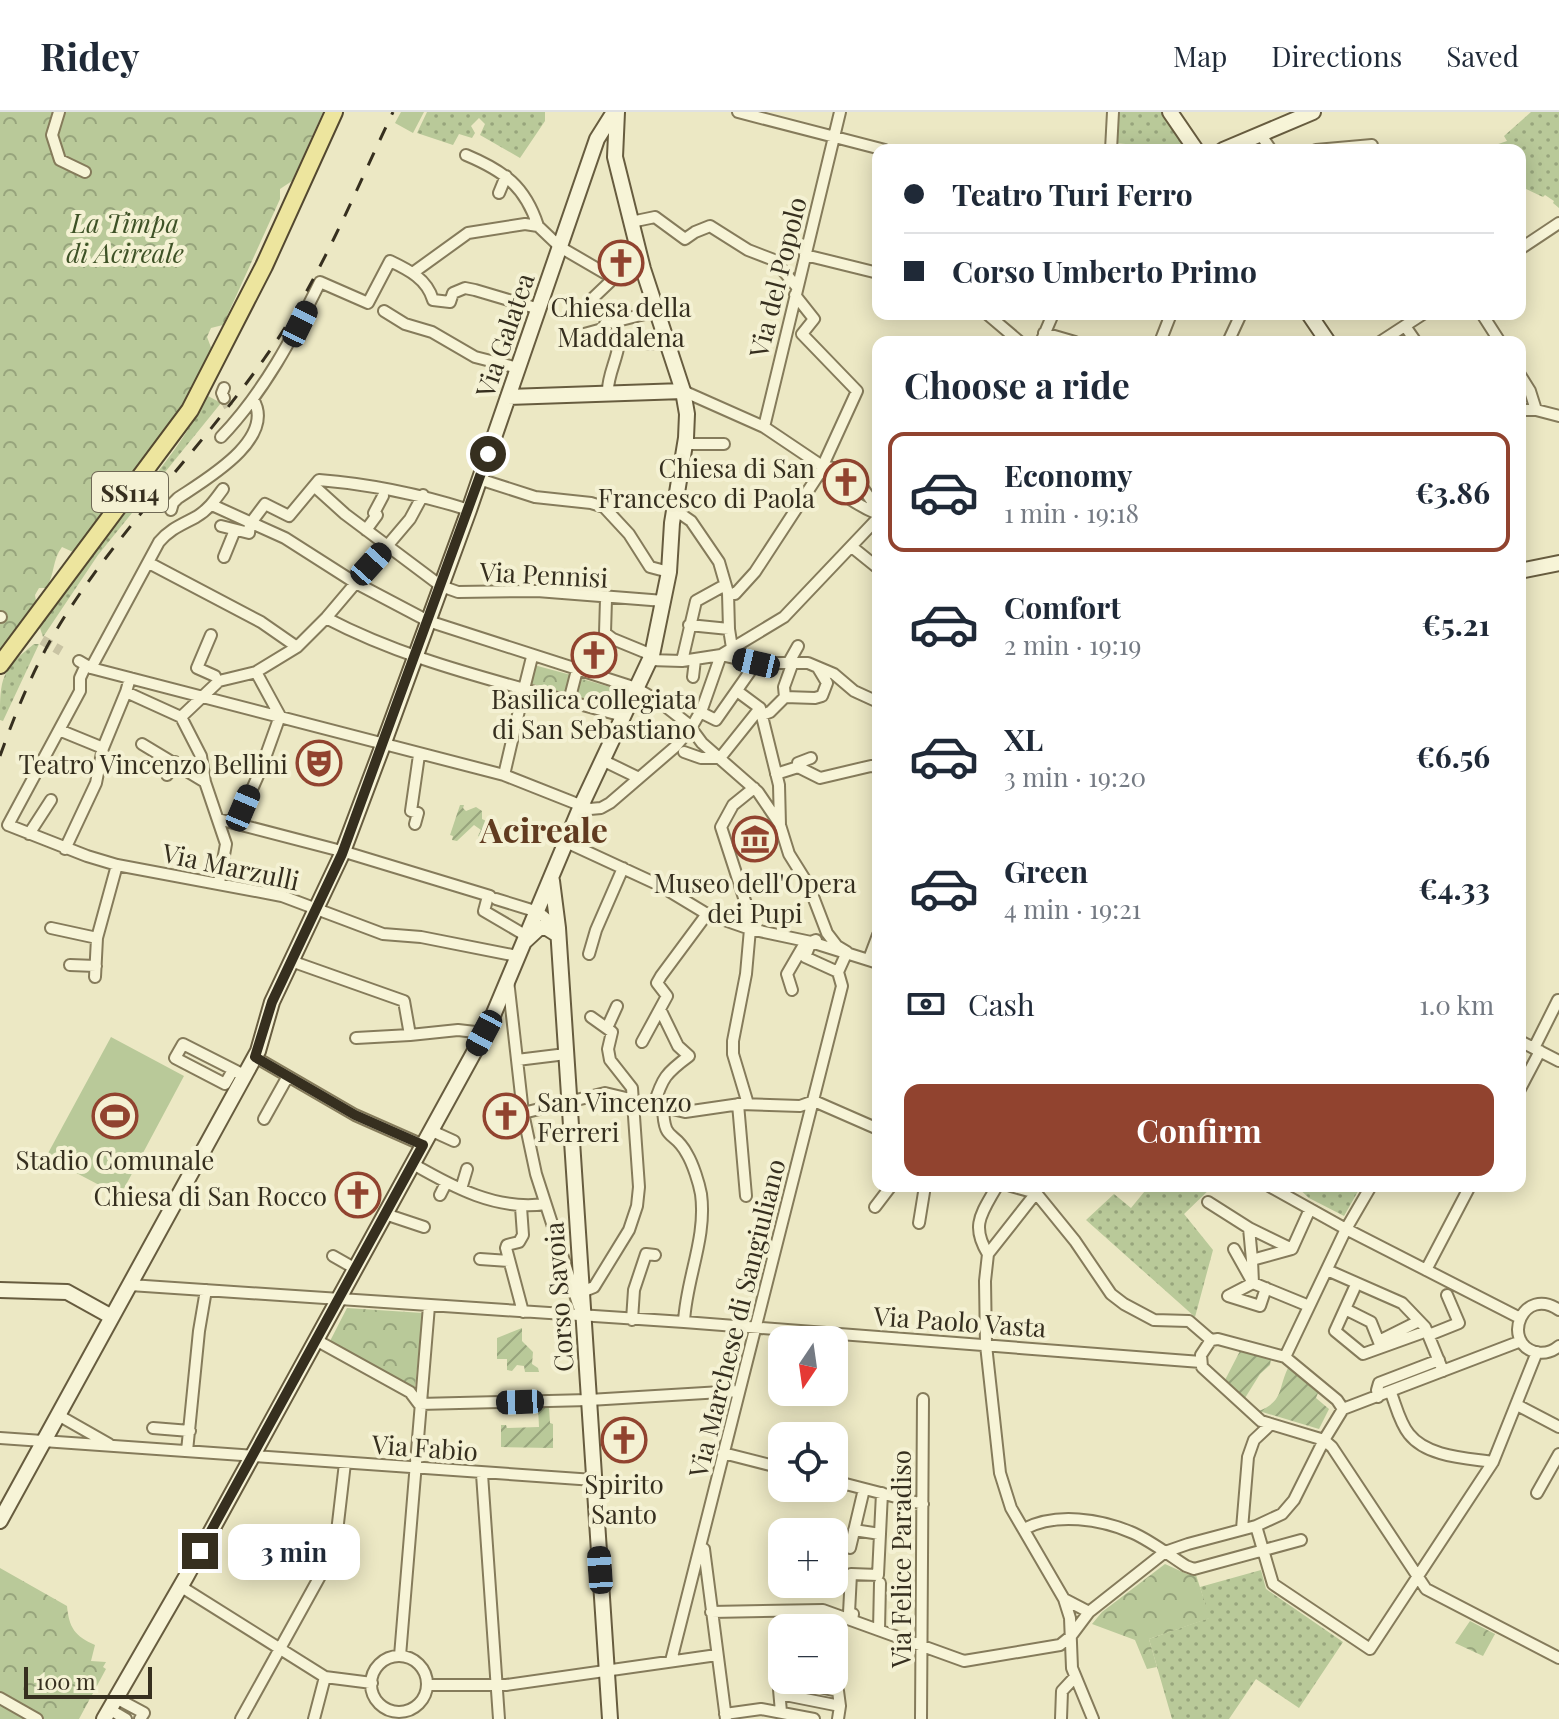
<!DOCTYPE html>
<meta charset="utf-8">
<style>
:root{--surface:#fff;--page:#f2f2f3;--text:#1f2937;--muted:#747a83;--line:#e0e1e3;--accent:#91432f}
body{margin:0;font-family:"Playfair Display",serif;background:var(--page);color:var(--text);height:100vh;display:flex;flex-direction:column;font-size:30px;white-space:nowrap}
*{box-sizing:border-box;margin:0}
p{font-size:26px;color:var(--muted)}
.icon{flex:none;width:44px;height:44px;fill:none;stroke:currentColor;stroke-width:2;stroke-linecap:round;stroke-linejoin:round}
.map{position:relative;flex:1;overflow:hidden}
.side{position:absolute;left:872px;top:224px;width:654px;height:856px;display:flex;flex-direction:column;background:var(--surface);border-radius:16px;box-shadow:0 4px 20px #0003}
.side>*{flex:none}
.guide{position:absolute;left:872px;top:32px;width:654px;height:176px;border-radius:16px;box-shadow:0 4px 20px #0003;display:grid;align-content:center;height:176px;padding:0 32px;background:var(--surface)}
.needle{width:52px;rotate:193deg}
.buttons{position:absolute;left:768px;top:1214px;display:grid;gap:16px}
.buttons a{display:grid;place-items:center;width:80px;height:80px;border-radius:16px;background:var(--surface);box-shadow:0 4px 20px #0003;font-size:40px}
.scale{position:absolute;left:24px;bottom:20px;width:128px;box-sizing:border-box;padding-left:8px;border:4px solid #362f1f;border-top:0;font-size:22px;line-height:28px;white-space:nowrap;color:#362f1f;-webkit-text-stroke:6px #f4f1d3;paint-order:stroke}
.end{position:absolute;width:36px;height:36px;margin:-18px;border:10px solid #362f1f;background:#fff;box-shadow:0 0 0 4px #fff}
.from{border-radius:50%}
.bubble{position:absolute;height:56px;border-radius:16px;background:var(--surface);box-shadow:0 4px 20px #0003;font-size:26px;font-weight:700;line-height:56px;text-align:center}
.car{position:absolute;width:24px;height:48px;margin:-24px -12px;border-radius:10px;box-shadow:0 0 6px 2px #0007;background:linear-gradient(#222 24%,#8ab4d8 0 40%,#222 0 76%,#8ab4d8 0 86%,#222 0)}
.guide b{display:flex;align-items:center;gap:28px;height:76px;font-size:30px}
.guide b+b{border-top:2px solid var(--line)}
.guide i{width:20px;height:20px;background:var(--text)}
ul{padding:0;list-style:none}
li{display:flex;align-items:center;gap:24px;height:120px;margin:0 16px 12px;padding:0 16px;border:4px solid transparent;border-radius:16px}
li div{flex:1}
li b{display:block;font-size:30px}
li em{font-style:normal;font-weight:700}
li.on{border-color:var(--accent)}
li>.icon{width:72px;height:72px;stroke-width:1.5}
h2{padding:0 32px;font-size:36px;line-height:96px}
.pay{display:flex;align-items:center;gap:20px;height:88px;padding:0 32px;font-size:30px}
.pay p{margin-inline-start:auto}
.button{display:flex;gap:16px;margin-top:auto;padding:16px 32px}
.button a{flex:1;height:92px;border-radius:16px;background:var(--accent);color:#fff;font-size:32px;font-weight:700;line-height:92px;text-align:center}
header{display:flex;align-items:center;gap:48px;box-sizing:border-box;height:112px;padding:0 40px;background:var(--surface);border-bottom:2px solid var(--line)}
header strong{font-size:38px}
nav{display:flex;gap:44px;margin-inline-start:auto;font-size:28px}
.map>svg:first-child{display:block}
</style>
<header>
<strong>Ridey</strong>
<nav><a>Map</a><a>Directions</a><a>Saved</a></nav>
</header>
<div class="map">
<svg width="1559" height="1607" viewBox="0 0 1559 1607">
<defs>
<pattern id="grass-dots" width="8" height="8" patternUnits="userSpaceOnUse" patternTransform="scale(2)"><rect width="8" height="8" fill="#b9c999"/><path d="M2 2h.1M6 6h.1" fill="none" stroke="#97a47c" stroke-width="1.8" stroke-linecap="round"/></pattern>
<pattern id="park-crowns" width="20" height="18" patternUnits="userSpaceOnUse" patternTransform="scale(2)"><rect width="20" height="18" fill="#b9c999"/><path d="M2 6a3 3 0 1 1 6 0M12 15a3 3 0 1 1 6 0" fill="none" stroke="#97a47c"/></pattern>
<pattern id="garden-furrows" width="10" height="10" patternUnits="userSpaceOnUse" patternTransform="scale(2)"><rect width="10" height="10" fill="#b9c999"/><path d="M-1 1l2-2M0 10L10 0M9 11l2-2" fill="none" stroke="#97a47c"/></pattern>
</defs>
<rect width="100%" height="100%" fill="#ece8c4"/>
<path fill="url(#grass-dots)" d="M427 0H545V9L520 46 480 23 485 12 479 6 471 14 475 21 472 26 459 22 453 33 417 21Z
M1116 0H1161L1186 38H1142L1137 33 1114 31Z
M1531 0H1559V96L1553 91 1554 89 1545 83 1543 85 1520 74V38H1481L1507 29 1504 24Z
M208 284 221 291 98 443 43 525 40 516C79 452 131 397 175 337 187 320 198 302 208 284Z
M34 532H39L3 609 0 608C0 566 1 558 34 532Z
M1149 1074H1213L1184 1102 1213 1138 1195 1205 1086 1108 1114 1082 1131 1096Z
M1296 1074H1361L1344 1104 1309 1086Z
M1261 1458 1266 1477 1343 1530 1299 1596 1256 1567 1229 1607H1172L1149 1527 1209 1506 1200 1475Z"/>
<path fill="url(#park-crowns)" d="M0 0H323L292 69 280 77V87L223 213 211 216 207 225 212 238C178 314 121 374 73 440L62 435C52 448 55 463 46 476H39L35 483 36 489 0 538Z
M534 553 571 563 566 582 529 571Z
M579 566 624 579 619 597 574 585Z
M347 1196 423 1201 415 1275 329 1231Z
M1165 1452 1187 1462 1196 1463 1210 1506 1149 1527 1157 1555 1147 1557 1135 1528 1092 1512 1102 1500Z
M0 1456 67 1494C69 1516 75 1524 95 1533L91 1549 106 1550 103 1555 106 1557 79 1607H0Z
M1470 1509 1495 1522 1483 1544 1455 1531Z"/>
<path fill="url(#garden-furrows)" d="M460 693H464L463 696 466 699 476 695 482 699V707L503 717 499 726 490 720 485 728 478 724 481 718 474 713 457 729 452 728 453 724 450 723Z
M522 1216V1229L533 1240 532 1252 538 1256 539 1260H525L524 1254 517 1253 512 1259 507 1258V1247H497V1226Z
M1240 1239 1271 1247 1270 1253 1260 1262 1245 1286 1225 1268Z
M1288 1256 1318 1281 1316 1286 1329 1297 1319 1317 1259 1299C1284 1289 1278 1276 1288 1256Z
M538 1295H549L550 1311 553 1312V1336L501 1335V1313H506L507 1316 539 1315Z"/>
<path fill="#b9c999" d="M401 0H424L413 21 395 11Z
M111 925 184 964 120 1084 46 1045Z"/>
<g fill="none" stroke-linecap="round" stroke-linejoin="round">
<path stroke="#c8c3a3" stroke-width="10" stroke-dasharray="10 5" stroke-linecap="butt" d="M224 286 231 299
M42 528 61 539"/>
<g stroke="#857b5b" stroke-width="14">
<path id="street" d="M59 0 52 23 60 48 85 60
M738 0 885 38
M1261 23 1271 38
M1111 38 1113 0
M1316 38 1372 33
M466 43C504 59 525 74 538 114
M499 81 506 64
M631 110 655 105 685 127 695 120 710 114 748 138 774 148 797 175
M1520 137 1559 111
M805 143 878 161
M414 160 468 121 525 112 538 114 560 135 608 163 615 165 643 157
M593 186 615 165
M384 199 405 212 432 220 475 245 518 256
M987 202 1020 230
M1482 202 1500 230
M1405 214 1416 230
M1044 221 1075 230
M577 224 606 216 605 212 657 199
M1041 230 1053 202
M1160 230 1171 202
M1228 230 1241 202
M1380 230 1423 202
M1520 263 1530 279 1536 298
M683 279 764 315 822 354 843 358 858 369 878 398
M608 280C607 265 617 248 619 231L642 228 650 232 666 228
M224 286 222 281 224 276
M1520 298H1536L1559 304
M764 315 840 0
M221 325C264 280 293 225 320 170L368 191 390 149C409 158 427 167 433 188L450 190 453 181 465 176 475 178 539 197
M685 332H724
M822 354C831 377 856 393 878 402
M479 367 535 385 591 391 604 395 629 422 650 455 669 460
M314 374 345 402 441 474 458 480 537 479 664 489
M212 393 285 426 354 470 428 509 636 576 660 590 688 612 702 631 758 680 779 711
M171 398 173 391 178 386C205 368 277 327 253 287
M675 398 691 409 719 450 728 481 729 517 732 536
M221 414 249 421 250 412 265 392 289 404 319 368C371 372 419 382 469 398
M366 418 377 403 374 401 383 384
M852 435 878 456
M224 445 235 418
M149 451 261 510 297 535
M728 481 735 482 755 460 819 362 857 279 802 222 814 207 795 183
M606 487 605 521 613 527 652 543
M0 505H1
M326 506C389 539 455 558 524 577L504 663
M689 513 729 517
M211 523 197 556 215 564
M532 545 524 577 623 604
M650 548 682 549 721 543 756 551H808L834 562 854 579 878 590
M79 549 91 556 504 663 590 697 601 696 610 691 675 635 691 616 702 597 721 543 784 505 878 406
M682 549 696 489 725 473
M789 550 798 534
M793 550 784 575 785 585 815 586 822 584 827 571 818 556
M86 553 80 566V579L8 713 87 744 117 753 282 784 383 822 421 825 517 844
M91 556 159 430C170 417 181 413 196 405 208 398 215 388 223 377
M693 565 695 548
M130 566 126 580 181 605 201 644 205 670 226 732 219 771
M569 589 577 558
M700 600 716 608 756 551
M762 603 770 600 785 585
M181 605 219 569 256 560 297 535 326 506 410 407 423 383
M59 618 103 636
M142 632 205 670
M684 640 701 646H720L760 596
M602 648 639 666
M798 655V651L811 646
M776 662 798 655 820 666 871 654 878 655
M167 663 175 650
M218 707 345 740 490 784
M237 711 261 657 280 604 256 560
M415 712 418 701 411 699 419 643
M29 722 51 688
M566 730 659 773 707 802 750 817 811 830 878 851
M65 737 96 671 103 636 126 580
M488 784 484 799 525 823
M496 787 538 800 558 816
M51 816 97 826
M816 828 811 830 805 845 838 860
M589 842 596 818 623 756
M869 847 878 823
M291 849 404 889 410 923 458 918 484 921
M70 853 96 854
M95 865 97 826 117 753
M508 868 523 1001 536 1062 579 1195
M792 878 787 862 805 831
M607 916 617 894
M356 926 410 923
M1520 929 1559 949
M642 930 667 884 657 871 661 864 707 802
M1534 936 1558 888
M255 945 355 1003 423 1033
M517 948 566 942
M233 958 225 972 175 946 183 932 246 964
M1520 977 1540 939
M738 992 746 1084
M748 992 733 942V929L746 862 750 817 747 795 721 715 733 693 754 676
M654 993C662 966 666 961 689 944L678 934 660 897
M663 995C664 1032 674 1017 687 1042 693 1052 699 1071 701 1082 707 1126 686 1167 684 1210
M523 1001 605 981 685 1000 740 992 800 994 814 989 878 1017
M264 1007 288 964
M432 1019 454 1029
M413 1052C453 1075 497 1099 545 1092
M1011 1074 1036 1081 1075 1129 1111 1182 1124 1192 1154 1208 1189 1209 1211 1228
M1269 1074 1346 1117 1520 1206
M461 1077 467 1057
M1036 1081 988 1142 985 1169 986 1233 1000 1361 1011 1396 1064 1487 1070 1506 1072 1556 1093 1607
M440 1083 446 1071
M1208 1090 1249 1116 1252 1148
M521 1095 523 1123 519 1130 507 1133 506 1136 523 1200
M875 1095 891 1074
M385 1102 424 1115
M919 1111 925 1074
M1249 1116 1292 1137
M1234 1137 1253 1171 1228 1184 1260 1194 1266 1176
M988 1142C970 1113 982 1101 997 1074
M333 1144 356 1157
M480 1147 509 1149
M1327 1158 1402 1191 1425 1215 1443 1259
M1426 1158 1470 1074
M130 1173 684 1210 1201 1250
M1354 1177 1335 1219 1363 1242 1427 1219
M579 1181 594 1175 629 1118 637 1094 639 1075 632 976 610 948 608 937 612 920 591 905
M1309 1194 1253 1171 1252 1148 1292 1137 1310 1097
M1345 1197 1371 1210 1381 1235
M1559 1198C1523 1173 1501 1230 1535 1240 1544 1242 1552 1240 1559 1234
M632 1208 634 1178 646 1142 655 1143
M1429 1223 1459 1211 1447 1183
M316 1228 410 1280 419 1292
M1379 1229 1419 1209
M1285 1245 1346 1117 1371 1074
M1391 1281C1396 1294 1400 1311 1409 1322 1427 1345 1466 1346 1493 1350
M1378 1285 1377 1278 1379 1271 1439 1248
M419 1292 589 1288 738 1279
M1517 1293 1559 1315
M1343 1297 1521 1229
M58 1303 109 1332
M153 1316 190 1319
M0 1326 594 1368
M187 1339 199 1219 206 1178
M723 1341 782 1356
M482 1362 499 1607
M834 1369 923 1392
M1537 1381 1559 1342
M1256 1414 1273 1472 1370 1537 1493 1350 1537 1240
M1024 1417C1056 1400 1101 1407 1133 1421 1151 1429 1169 1443 1186 1454L1194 1457 1301 1428
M1242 1417 1248 1345 1254 1328 1271 1312
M854 1418 880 1422 882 1381
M850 1436 864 1377
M704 1437 726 1607
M180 1474 325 1565 372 1571
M1064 1487 1089 1500
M711 1500 823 1498 964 1549 1060 1533 1071 1524 1089 1500 1165 1440 1188 1432 1256 1414 1282 1402 1294 1388 1324 1328 1343 1297 1337 1288 1285 1245 1218 1227 1211 1228 1201 1243 1202 1255 1261 1309 1324 1328 1332 1335 1426 1477 1559 1546
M852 1508 853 1502 849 1501 851 1462 878 1463 880 1422
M879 1518 880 1471
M400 1544 429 1194
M371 1572a28 28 0 1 1 56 0a28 28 0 1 1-56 0Z
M671 1549 842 874 838 860 847 840 837 834 827 821 809 774 789 742 780 713 779 673 760 596 737 579
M787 1568 838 1579 840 1594 838 1607
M427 1573H506L717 1543
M780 1582 840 1594
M0 1586 37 1607
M116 1586 144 1601 140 1607
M109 1597 126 1607
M781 1600 778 1566 782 1567
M725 1602 761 1597 814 1607
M241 1607 335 1437 345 1351
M314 1607 325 1565
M921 1607 923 1287
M1061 1607 1062 1579 1075 1565"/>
</g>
<g stroke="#675c3f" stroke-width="18">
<path id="secondary" d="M1170 0 1196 38
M1223 38 1313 0
M1309 202 1328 230
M508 285 683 279
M1520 459 1559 451
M552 769 558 816 610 1607
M525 829 539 816H547L558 823
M0 1178 67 1180 112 1205
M0 1409 258 939 272 890 342 742 383 633 469 398 597 27 614 0
M104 1607 186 1465 489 913 581 694 652 543 669 460 672 411 686 326 687 302 683 279 643 157 615 45 617 0"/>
</g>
<g stroke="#534830" stroke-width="20">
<path id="primary" d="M0 553 190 298 264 154 334 0"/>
</g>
<use href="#street" stroke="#f7f4d7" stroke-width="10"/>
<use href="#secondary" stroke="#f7f4d7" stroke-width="14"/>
<use href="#primary" stroke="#ede59e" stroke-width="16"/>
<path stroke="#362f1f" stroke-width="3" stroke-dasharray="14 14" stroke-linecap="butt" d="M0 644C16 599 35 553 60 512 119 417 200 338 264 247 318 172 353 84 393 0"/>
</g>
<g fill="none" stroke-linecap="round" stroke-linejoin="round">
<path stroke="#362f1f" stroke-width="10" d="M200 1439 423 1033 355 1003 255 945 272 890 342 742 488 342"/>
</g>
<defs>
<g id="church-ring" transform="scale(2.3)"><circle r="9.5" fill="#f4f1d3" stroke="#91432f" stroke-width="1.5"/><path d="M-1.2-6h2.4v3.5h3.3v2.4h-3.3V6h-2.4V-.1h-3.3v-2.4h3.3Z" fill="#91432f"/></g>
<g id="theatre-ring" transform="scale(2.3)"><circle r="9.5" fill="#f4f1d3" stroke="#91432f" stroke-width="1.5"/><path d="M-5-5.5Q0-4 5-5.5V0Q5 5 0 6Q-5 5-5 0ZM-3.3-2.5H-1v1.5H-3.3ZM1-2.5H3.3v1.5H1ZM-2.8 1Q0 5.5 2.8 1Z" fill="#91432f"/></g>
<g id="museum-ring" transform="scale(2.3)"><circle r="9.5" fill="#f4f1d3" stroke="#91432f" stroke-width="1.5"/><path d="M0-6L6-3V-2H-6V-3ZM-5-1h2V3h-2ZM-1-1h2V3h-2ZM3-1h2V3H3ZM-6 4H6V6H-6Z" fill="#91432f"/></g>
<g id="stadium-ring" transform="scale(2.3)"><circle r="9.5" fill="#f4f1d3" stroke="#91432f" stroke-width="1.5"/><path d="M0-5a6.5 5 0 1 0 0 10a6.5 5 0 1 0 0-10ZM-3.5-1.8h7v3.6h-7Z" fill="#91432f"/></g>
</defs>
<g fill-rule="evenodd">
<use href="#church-ring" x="621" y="151"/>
<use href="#church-ring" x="846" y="370"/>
<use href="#church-ring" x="594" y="543"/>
<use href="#theatre-ring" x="319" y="651"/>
<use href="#museum-ring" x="755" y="727"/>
<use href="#stadium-ring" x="115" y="1004"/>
<use href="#church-ring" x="506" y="1004"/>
<use href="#church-ring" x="358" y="1083"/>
<use href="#church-ring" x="624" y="1328"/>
</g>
<g text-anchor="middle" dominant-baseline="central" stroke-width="8" stroke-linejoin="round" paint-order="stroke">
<rect fill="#f4f1d3" stroke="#6f6955" stroke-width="2" x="92" y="360" width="76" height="40" rx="6"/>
<g font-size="24" font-weight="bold" fill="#362f1f">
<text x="130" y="380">SS114</text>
</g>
<g font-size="26" font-style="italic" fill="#3e5226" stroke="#f4f1d3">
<text x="125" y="110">La Timpa<tspan x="125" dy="30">di Acireale</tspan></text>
</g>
<g font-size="26" fill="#362f1f" stroke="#f4f1d3">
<text transform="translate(777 165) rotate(-76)">Via del Popolo</text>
<text transform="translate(504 223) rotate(-71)">Via Galatea</text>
<text transform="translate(544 462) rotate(3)">Via Pennisi</text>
<text transform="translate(231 754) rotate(12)">Via Marzulli</text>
<text transform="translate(558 1185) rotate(-94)">Corso Savoia</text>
<text transform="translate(736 1206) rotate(-76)">Via Marchese di Sangiuliano</text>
<text transform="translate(960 1209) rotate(4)">Via Paolo Vasta</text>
<text transform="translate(425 1335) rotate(4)">Via Fabio</text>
<text transform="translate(900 1447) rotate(-90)">Via Felice Paradiso</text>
</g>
<g font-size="26" fill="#362f1f" stroke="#f4f1d3">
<text x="621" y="194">Chiesa della<tspan x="621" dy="30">Maddalena</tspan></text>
<text x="815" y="355" text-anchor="end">Chiesa di San<tspan x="815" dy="30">Francesco di Paola</tspan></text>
<text x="594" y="586">Basilica collegiata<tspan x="594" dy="30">di San Sebastiano</tspan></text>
<text x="288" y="651" text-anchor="end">Teatro Vincenzo Bellini</text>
<text x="755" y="770">Museo dell'Opera<tspan x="755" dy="30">dei Pupi</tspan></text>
<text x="537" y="989" text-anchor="start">San Vincenzo<tspan x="537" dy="30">Ferreri</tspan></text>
<text x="115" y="1047">Stadio Comunale</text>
<text x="327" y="1083" text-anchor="end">Chiesa di San Rocco</text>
<text x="624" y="1371">Spirito<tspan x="624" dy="30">Santo</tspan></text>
</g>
<g font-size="34" font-weight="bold" fill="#613b20" stroke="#f4f1d3">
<text x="544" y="717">Acireale</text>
</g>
</g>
</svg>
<div class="buttons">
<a><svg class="needle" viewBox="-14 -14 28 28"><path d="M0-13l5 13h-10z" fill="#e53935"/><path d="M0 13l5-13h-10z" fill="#747a83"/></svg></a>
<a><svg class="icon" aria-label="locate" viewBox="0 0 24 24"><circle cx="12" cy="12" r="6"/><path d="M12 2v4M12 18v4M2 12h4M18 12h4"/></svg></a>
<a>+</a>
<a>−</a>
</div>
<div class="scale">100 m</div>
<i class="end from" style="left:488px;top:342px"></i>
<i class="end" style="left:200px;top:1439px"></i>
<div class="bubble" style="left:228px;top:1412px;width:132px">3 min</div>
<i class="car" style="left:300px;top:212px;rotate:26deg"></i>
<i class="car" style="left:371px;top:452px;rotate:42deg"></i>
<i class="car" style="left:756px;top:551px;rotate:283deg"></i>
<i class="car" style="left:243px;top:696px;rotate:23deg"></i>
<i class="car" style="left:484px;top:921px;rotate:208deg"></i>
<i class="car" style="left:520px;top:1290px;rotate:268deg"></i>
<i class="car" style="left:600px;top:1458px;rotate:356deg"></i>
<div class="guide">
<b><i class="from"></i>Teatro Turi Ferro</b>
<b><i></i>Corso Umberto Primo</b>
</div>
<section class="side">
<h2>Choose a ride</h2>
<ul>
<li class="on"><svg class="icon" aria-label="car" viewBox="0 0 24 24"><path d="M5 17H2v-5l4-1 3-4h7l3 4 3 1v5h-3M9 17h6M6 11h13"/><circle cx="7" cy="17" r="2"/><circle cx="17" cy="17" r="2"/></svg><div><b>Economy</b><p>1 min · 19:18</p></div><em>€3.86</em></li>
<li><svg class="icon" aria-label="car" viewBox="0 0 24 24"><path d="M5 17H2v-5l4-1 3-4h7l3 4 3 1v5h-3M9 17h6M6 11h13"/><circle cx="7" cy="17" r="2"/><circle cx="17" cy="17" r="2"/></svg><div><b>Comfort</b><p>2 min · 19:19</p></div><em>€5.21</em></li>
<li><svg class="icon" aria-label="car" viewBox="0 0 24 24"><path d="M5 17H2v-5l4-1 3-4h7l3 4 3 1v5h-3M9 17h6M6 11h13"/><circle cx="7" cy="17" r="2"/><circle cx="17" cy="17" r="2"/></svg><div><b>XL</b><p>3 min · 19:20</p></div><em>€6.56</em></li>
<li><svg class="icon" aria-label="car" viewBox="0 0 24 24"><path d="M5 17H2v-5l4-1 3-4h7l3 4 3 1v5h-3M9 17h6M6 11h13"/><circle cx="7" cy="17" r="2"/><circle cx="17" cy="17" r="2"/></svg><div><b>Green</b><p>4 min · 19:21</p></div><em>€4.33</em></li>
</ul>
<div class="pay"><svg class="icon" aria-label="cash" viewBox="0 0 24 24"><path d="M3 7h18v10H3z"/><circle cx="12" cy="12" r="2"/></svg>Cash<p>1.0 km</p></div>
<div class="button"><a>Confirm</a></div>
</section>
</div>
